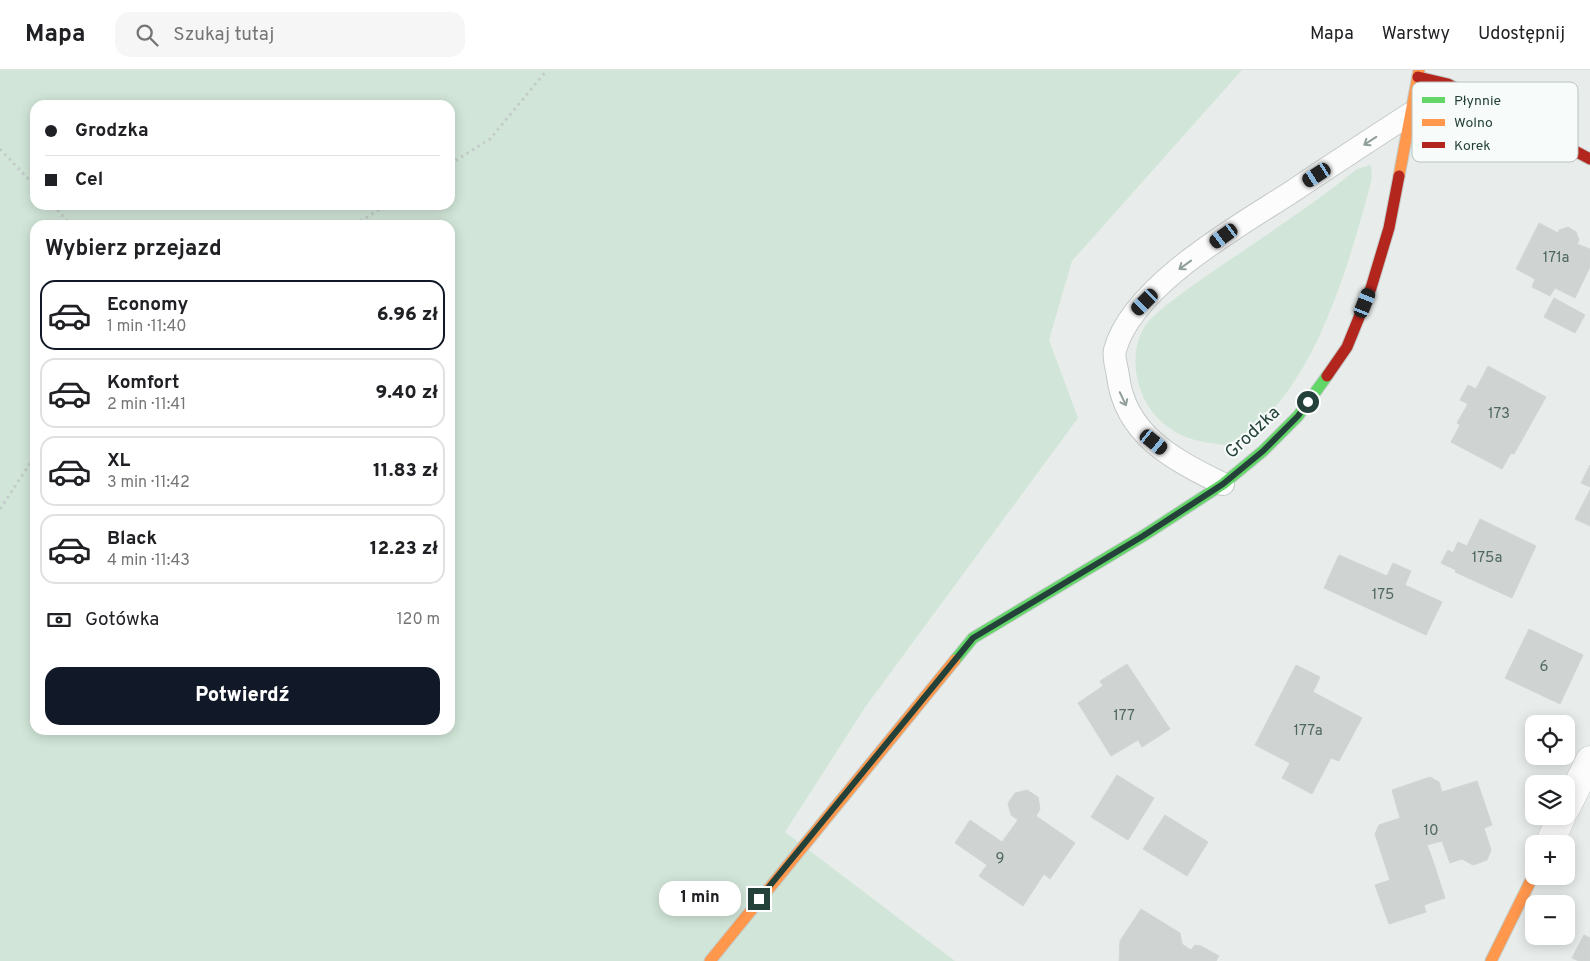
<!DOCTYPE html>
<html lang="pl">
<meta charset="utf-8">
<style>
:root{--surface:#fff;--page:#f6f6f6;--text:#202124;--muted:#757577;--line:#e0e0e0;--accent:#111827}
body{margin:0;font-family:Overpass,sans-serif;background:var(--page);color:var(--text);height:100vh;display:flex;flex-direction:column;font-size:19px;white-space:nowrap}
*{box-sizing:border-box;margin:0}
p{font-size:16px;color:var(--muted)}
.icon{flex:none;width:28px;height:28px;fill:none;stroke:currentColor;stroke-width:2;stroke-linecap:round;stroke-linejoin:round}
.map{position:relative;flex:1;overflow:hidden}
.details{position:absolute;left:30px;top:150px;width:425px;height:515px;display:flex;flex-direction:column;background:var(--surface);border-radius:15px;box-shadow:0 2px 12px #0003}
.details>*{flex:none}
.top-card{position:absolute;left:30px;top:30px;width:425px;height:110px;border-radius:15px;box-shadow:0 2px 12px #0003;display:grid;align-content:center;height:110px;padding:0 15px;background:var(--surface)}
.fabs{position:absolute;left:1525px;top:645px;display:grid;gap:10px}
.fabs a{display:grid;place-items:center;width:50px;height:50px;border-radius:10px;background:var(--surface);box-shadow:0 2px 12px #0003;font-size:25px}
.end{position:absolute;width:22px;height:22px;margin:-11px;border:6px solid #24423a;background:#fff;box-shadow:0 0 0 2px #fff}
.from{border-radius:50%}
.bubble{position:absolute;height:35px;border-radius:15px;background:var(--surface);box-shadow:0 2px 12px #0003;font-size:16px;font-weight:800;line-height:35px;text-align:center}
.car{position:absolute;width:15px;height:30px;margin:-15px -8px;border-radius:6px;box-shadow:0 0 4px 1px #0007;background:linear-gradient(#222 24%,#8ab4d8 0 40%,#222 0 76%,#8ab4d8 0 86%,#222 0)}
.top-card b{display:flex;align-items:center;gap:18px;height:48px;font-size:19px}
.top-card b+b{border-top:1px solid var(--line)}
.top-card i{width:12px;height:12px;background:var(--text)}
ul{padding:0;list-style:none}
li{display:flex;align-items:center;gap:15px;height:70px;margin:0 10px 8px;padding:0 5px;border:2px solid var(--line);border-radius:15px}
li div{flex:1}
li b{display:block;font-size:19px}
li em{font-style:normal;font-weight:800}
li.active{border-color:var(--accent)}
li>.icon{width:45px;height:45px;stroke-width:1.5}
h2{padding:0 15px;font-size:22px;line-height:60px}
.pay{display:flex;align-items:center;gap:12px;height:55px;padding:0 15px;font-size:19px}
.pay p{margin-inline-start:auto}
.primary-button{display:flex;gap:10px;margin-top:auto;padding:10px 15px}
.primary-button a{flex:1;height:58px;border-radius:15px;background:var(--accent);color:#fff;font-size:20px;font-weight:800;line-height:58px;text-align:center}
header{display:flex;align-items:center;gap:30px;box-sizing:border-box;height:70px;padding:0 25px;background:var(--surface);border-bottom:1px solid var(--line)}
header strong{font-size:24px}
nav{display:flex;gap:28px;margin-inline-start:auto;font-size:18px}
.search{width:350px;height:45px;background:var(--page);display:flex;align-items:center;gap:12px;box-sizing:border-box;padding:0 18px;border-radius:15px;color:var(--muted);font-size:19px}
.map>svg:first-child{display:block}
</style>
<header>
<strong>Mapa</strong>
<div class="search"><svg class="icon" aria-label="search" viewBox="0 0 24 24"><circle cx="10" cy="10" r="6"/><path d="M15 15l6 6"/></svg>Szukaj tutaj</div>
<nav><a>Mapa</a><a>Warstwy</a><a>Udostępnij</a></nav>
</header>
<div class="map">
<svg width="1590" height="891" viewBox="0 0 1590 891">
<rect width="100%" height="100%" fill="#e8edeb"/>
<path fill="#d1e6d8" fill-rule="evenodd" d="M0 0H1242L1072 191 1049 270 1078 348 866 636 785 762 955 891H0ZM35 35H450V135H35ZM35 155H450V660H35Z
M1371 95 1372 108C1352 185 1314 324 1241 366 1237 368 1230 374 1225 375 1221 375 1214 373 1210 373 1196 371 1179 366 1168 357 1138 337 1125 287 1145 256 1153 243 1192 216 1206 206 1257 171 1310 137 1357 99Z"/>
<path fill="#cfd4d2" stroke="#d1d6d4" d="M1539 153 1558 163 1559 160 1568 157 1576 162 1579 170 1577 174 1590 179V197L1575 228 1555 218 1550 226 1532 217 1535 209 1516 199Z
M1554 228 1585 245 1575 263 1544 247Z
M1488 296 1546 327 1514 384 1511 383 1502 399 1451 372 1460 355 1457 353 1468 334 1460 330 1468 315 1476 319Z
M1590 395V417L1581 413Z
M1590 420V456L1575 449Z
M1480 449 1536 476 1512 528 1455 502 1456 500 1441 493 1448 480 1453 483 1458 472 1467 476Z
M1339 485 1387 506 1393 493 1411 501 1405 515 1442 532 1426 565 1324 518Z
M1529 559 1583 585 1560 634 1505 608Z
M1127 594 1170 659 1142 677 1138 670 1111 686 1078 633 1103 616 1100 611Z
M1296 595 1320 607 1313 622 1362 648 1339 691 1331 688 1312 724 1282 708 1290 693 1255 675Z
M1117 705 1154 728 1128 770 1091 747Z
M1430 707 1439 712 1442 722 1477 711 1492 755 1484 758 1491 780 1487 790 1473 795 1462 789 1450 793 1442 771 1427 775 1433 791 1406 800 1409 807 1376 818 1375 815 1390 810 1375 764 1379 755 1400 748 1392 720Z
M1027 720 1038 727 1040 739 1036 746 1075 773 1050 809 1044 804 1023 836 979 806 987 795 955 773 970 750 1002 772 1018 750 1011 745 1008 733 1015 723Z
M1165 745 1208 772 1187 806 1143 779Z
M1433 791 1445 828 1424 835 1426 842 1389 854 1376 818 1409 807 1406 800Z
M1141 839 1180 863 1182 874 1191 880 1195 875 1201 876 1219 886 1216 891H1119L1120 871Z
M1584 865 1590 868V891H1579L1572 888Z"/>
<g fill="none" stroke-linecap="round" stroke-linejoin="round">
<g stroke="#c5cac8" stroke-width="24">
<path id="lane" d="M1223 414C1174 390 1125 365 1118 306 1117 298 1113 287 1115 280 1132 216 1237 157 1290 123 1330 96 1370 70 1410 44"/>
</g>
<g stroke="#c5cac8" stroke-width="29">
<path id="street" d="M1566 738 1590 690
M1549 774 1562 746"/>
</g>
<g stroke="#c3cbc8" stroke-width="13">
<path id="fast" d="M955 590 973 568 1143 466 1223 414 1263 381 1298 346 1327 306"/>
</g>
<g stroke="#c3cbc8" stroke-width="13">
<path id="slow" d="M1399 106 1419 0
M710 891 955 590
M1491 891 1534 804"/>
</g>
<g stroke="#c3cbc8" stroke-width="13">
<path id="jam" d="M1418 7 1448 14 1590 89
M1327 306 1347 277 1371 218 1389 158 1399 106"/>
</g>
<path stroke="#c3ccca" stroke-width="3" stroke-dasharray="2.5 4" stroke-linecap="butt" d="M0 79 35 116
M450 94 490 69 547 0
M53 135 71 155
M355 155 386 135
M0 439 35 386"/>
<use href="#lane" stroke="#fcfcfc" stroke-width="22"/>
<use href="#street" stroke="#fcfcfc" stroke-width="28"/>
<use href="#fast" stroke="#63d668" stroke-width="11"/>
<use href="#slow" stroke="#ff974d" stroke-width="11"/>
<use href="#jam" stroke="#b3261e" stroke-width="11"/>
</g>
<defs><path id="oneway-shaft" d="M-6 0H5M1.5-3L5.5 0L1.5 3" fill="none" stroke-width="1.6" stroke-linecap="round" stroke-linejoin="round" transform="scale(1.25)"/></defs>
<g stroke="#909f9b">
<use href="#oneway-shaft" transform="translate(1370 71) rotate(147)"/>
<use href="#oneway-shaft" transform="translate(1185 195) rotate(144)"/>
<use href="#oneway-shaft" transform="translate(1123 329) rotate(65)"/>
</g>
<g fill="none" stroke-linecap="round" stroke-linejoin="round">
<path stroke="#24423a" stroke-width="6" d="M759 829 973 568 1143 466 1223 414 1263 381 1298 346 1308 332"/>
</g>
<g text-anchor="middle" dominant-baseline="central" stroke-width="4" stroke-linejoin="round" paint-order="stroke">
<g font-size="15" fill="#506761">
<text x="1556" y="188">171a</text>
<text x="1499" y="344">173</text>
<text x="1487" y="488">175a</text>
<text x="1383" y="525">175</text>
<text x="1544" y="597">6</text>
<text x="1124" y="646">177</text>
<text x="1308" y="661">177a</text>
<text x="1431" y="761">10</text>
<text x="1000" y="789">9</text>
</g>
<g font-size="18" fill="#24423a" stroke="#f7fbf9">
<text transform="translate(1253 363) rotate(-43)">Grodzka</text>
</g>
</g>
<rect x="1412" y="12" width="166" height="80" rx="8" fill="#f7fbf9" stroke="#b8c4c0" stroke-width="1"/>
<rect x="1422" y="27" width="23" height="6" fill="#63d668"/>
<rect x="1422" y="49" width="23" height="7" fill="#ff974d"/>
<rect x="1422" y="72" width="23" height="6" fill="#b3261e"/>
<g font-size="14" fill="#24423a">
<text x="1454" y="35">Płynnie</text>
<text x="1454" y="57">Wolno</text>
<text x="1454" y="80">Korek</text>
</g>
</svg>
<div class="fabs">
<a><svg class="icon" aria-label="locate" viewBox="0 0 24 24"><circle cx="12" cy="12" r="6"/><path d="M12 2v4M12 18v4M2 12h4M18 12h4"/></svg></a>
<a><svg class="icon" aria-label="layers" viewBox="0 0 24 24"><path d="M12 4l9 5-9 5-9-5zM3 14l9 5 9-5"/></svg></a>
<a>+</a>
<a>−</a>
</div>
<i class="end from" style="left:1308px;top:332px"></i>
<i class="end" style="left:759px;top:829px"></i>
<div class="bubble" style="left:659px;top:811px;width:82px">1 min</div>
<i class="car" style="left:1317px;top:105px;rotate:237deg"></i>
<i class="car" style="left:1224px;top:166px;rotate:234deg"></i>
<i class="car" style="left:1145px;top:232px;rotate:225deg"></i>
<i class="car" style="left:1365px;top:233px;rotate:22deg"></i>
<i class="car" style="left:1154px;top:372px;rotate:129deg"></i>
<div class="top-card">
<b><i class="from"></i>Grodzka</b>
<b><i></i>Cel</b>
</div>
<section class="details">
<h2>Wybierz przejazd</h2>
<ul>
<li class="active"><svg class="icon" aria-label="car" viewBox="0 0 24 24"><path d="M5 17H2v-5l4-1 3-4h7l3 4 3 1v5h-3M9 17h6M6 11h13"/><circle cx="7" cy="17" r="2"/><circle cx="17" cy="17" r="2"/></svg><div><b>Economy</b><p>1 min · 11:40</p></div><em>6.96 zł</em></li>
<li><svg class="icon" aria-label="car" viewBox="0 0 24 24"><path d="M5 17H2v-5l4-1 3-4h7l3 4 3 1v5h-3M9 17h6M6 11h13"/><circle cx="7" cy="17" r="2"/><circle cx="17" cy="17" r="2"/></svg><div><b>Komfort</b><p>2 min · 11:41</p></div><em>9.40 zł</em></li>
<li><svg class="icon" aria-label="car" viewBox="0 0 24 24"><path d="M5 17H2v-5l4-1 3-4h7l3 4 3 1v5h-3M9 17h6M6 11h13"/><circle cx="7" cy="17" r="2"/><circle cx="17" cy="17" r="2"/></svg><div><b>XL</b><p>3 min · 11:42</p></div><em>11.83 zł</em></li>
<li><svg class="icon" aria-label="car" viewBox="0 0 24 24"><path d="M5 17H2v-5l4-1 3-4h7l3 4 3 1v5h-3M9 17h6M6 11h13"/><circle cx="7" cy="17" r="2"/><circle cx="17" cy="17" r="2"/></svg><div><b>Black</b><p>4 min · 11:43</p></div><em>12.23 zł</em></li>
</ul>
<div class="pay"><svg class="icon" aria-label="cash" viewBox="0 0 24 24"><path d="M3 7h18v10H3z"/><circle cx="12" cy="12" r="2"/></svg>Gotówka<p>120 m</p></div>
<div class="primary-button"><a>Potwierdź</a></div>
</section>
</div>
